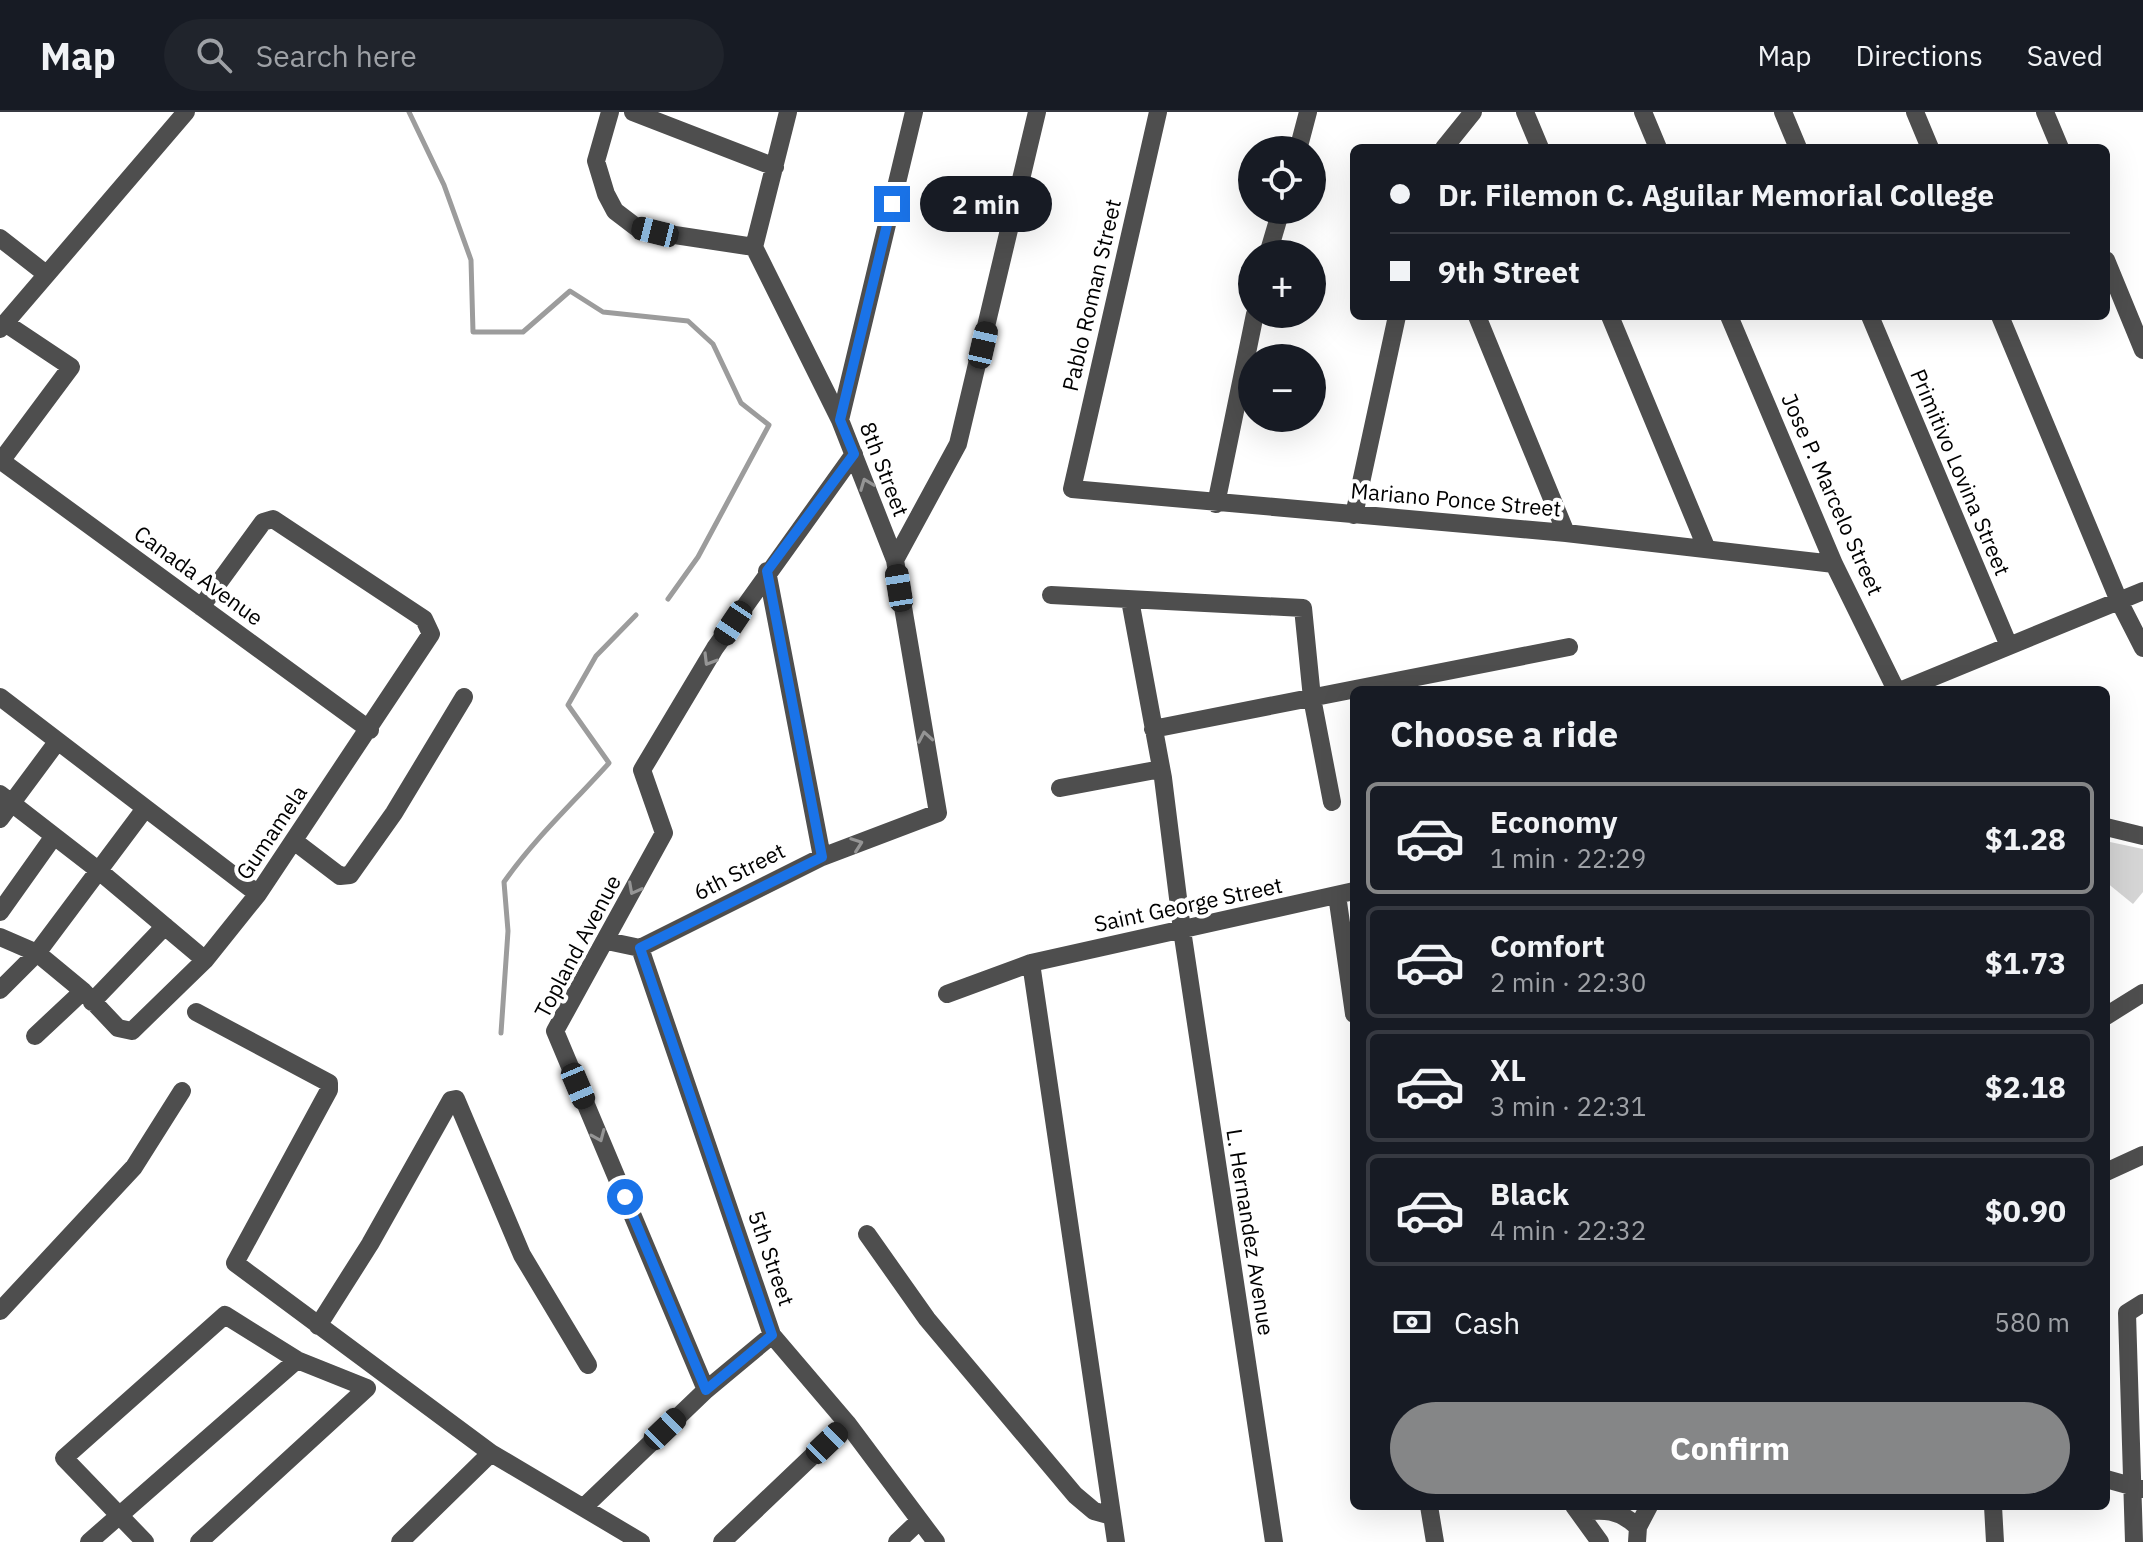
<!DOCTYPE html>
<meta charset="utf-8">
<style>
:root{--surface:#171b24;--page:#20242c;--text:#f1f3f6;--muted:#9ea1a6;--line:#363941;--accent:#858687}
body{margin:0;font-family:"IBM Plex Sans",sans-serif;background:var(--page);color:var(--text);height:100vh;display:flex;flex-direction:column;font-size:30px;white-space:nowrap}
*{box-sizing:border-box;margin:0}
p{font-size:26px;color:var(--muted)}
.icon{flex:none;width:44px;height:44px;fill:none;stroke:currentColor;stroke-width:2;stroke-linecap:round;stroke-linejoin:round}
.map{position:relative;flex:1;overflow:hidden}
.side{position:absolute;left:1350px;top:574px;width:760px;height:824px;display:flex;flex-direction:column;background:var(--surface);border-radius:12px;box-shadow:0 8px 32px #0002}
.side>*{flex:none}
.top-card{position:absolute;left:1350px;top:32px;width:760px;height:176px;border-radius:12px;box-shadow:0 8px 32px #0002;display:grid;align-content:center;height:176px;padding:0 40px;background:var(--surface)}
.tools{position:absolute;left:1238px;top:24px;display:grid;gap:16px}
.tools a{display:grid;place-items:center;width:88px;height:88px;border-radius:50%;background:var(--surface);box-shadow:0 8px 32px #0002;font-size:40px}
.end{position:absolute;width:36px;height:36px;margin:-18px;border:10px solid #1a73e8;background:#fff;box-shadow:0 0 0 4px #fff}
.from{border-radius:50%}
.bubble{position:absolute;height:56px;border-radius:28px;background:var(--surface);box-shadow:0 8px 32px #0002;font-size:26px;font-weight:800;line-height:56px;text-align:center}
.car{position:absolute;width:24px;height:48px;margin:-24px -12px;border-radius:10px;box-shadow:0 0 6px 2px #0007;background:linear-gradient(#222 24%,#8ab4d8 0 40%,#222 0 76%,#8ab4d8 0 86%,#222 0)}
.top-card b{display:flex;align-items:center;gap:28px;height:76px;font-size:30px}
.top-card b+b{border-top:2px solid var(--line)}
.top-card i{width:20px;height:20px;background:var(--text)}
ul{padding:0;list-style:none}
li{display:flex;align-items:center;gap:24px;height:112px;margin:0 16px 12px;padding:0 24px;border:4px solid var(--line);border-radius:12px}
li div{flex:1}
li b{display:block;font-size:30px}
li em{font-style:normal;font-weight:800}
li.on{border-color:var(--accent)}
li>.icon{width:72px;height:72px;stroke-width:1.5}
h2{padding:0 40px;font-size:36px;line-height:96px}
.pay{display:flex;align-items:center;gap:20px;height:88px;padding:0 40px;font-size:30px}
.pay p{margin-inline-start:auto}
.button{display:flex;gap:16px;margin-top:auto;padding:16px 40px}
.button a{flex:1;height:92px;border-radius:48px;background:var(--accent);color:#fff;font-size:32px;font-weight:800;line-height:92px;text-align:center}
header{display:flex;align-items:center;gap:48px;box-sizing:border-box;height:112px;padding:0 40px;background:var(--surface);border-bottom:2px solid var(--line)}
header strong{font-size:38px}
nav{display:flex;gap:44px;margin-inline-start:auto;font-size:28px}
.search{width:560px;height:72px;background:var(--page);display:flex;align-items:center;gap:20px;box-sizing:border-box;padding:0 28px;border-radius:44px;color:var(--muted);font-size:30px}
.map>svg:first-child{display:block}
</style>
<header>
<strong>Map</strong>
<div class="search"><svg class="icon" aria-label="search" viewBox="0 0 24 24"><circle cx="10" cy="10" r="6"/><path d="M15 15l6 6"/></svg>Search here</div>
<nav><a>Map</a><a>Directions</a><a>Saved</a></nav>
</header>
<div class="map">
<svg width="2143" height="1430" viewBox="0 0 2143 1430">
<rect width="100%" height="100%" fill="#fff"/>
<path fill="#d5d5d5" d="M2110 730 2143 737V780L2133 792 2106 770V735Z"/>
<g fill="none" stroke-linecap="round" stroke-linejoin="round">
<path stroke="#9c9c9c" stroke-width="5" d="M409 0 444 73 471 148 473 220H523L570 179 603 200 688 209 713 232 741 291 769 313 698 445 668 487
M501 921 508 819 504 770C535 726 573 691 609 651L568 593 596 544 636 503"/>
<path stroke="#4e4e4e" stroke-width="18" d="M610 0 596 49 606 82 615 99 636 115 655 120 754 135
M633 0 775 55
M1158 0 1072 377 1566 421 1834 452
M1525 0 1540 36
M1643 0 1658 36
M1783 0 1798 36
M1915 0 1930 36
M2045 0 2060 36
M1444 36 1473 0
M1298 38 1308 0
M0 126 46 162
M1268 142 1281 98
M2106 148 2143 238
M1477 204 1566 421
M1610 204 1706 435
M1729 204 1834 452 1896 578
M1870 204 2009 534
M2000 204 2119 489 2143 536
M0 217 186 0
M840 308 914 0
M0 348 370 618
M1 349 71 255 5 211
M1216 392 1255 202
M1354 403 1397 204
M895 448 958 332 1037 0
M767 459 822 745
M1051 483 1303 496 1312 586 1332 690
M1130 488 1163 666 1182 818 1274 1430
M1902 578 2143 479
M0 585 258 782
M1153 617 1569 535
M1060 676 1161 657
M0 682 98 758 205 848
M0 707 57 630
M2106 715 2143 724
M294 729 340 764 350 763 394 701 464 585
M1337 783 1354 902
M0 800 54 724
M0 825 37 841 83 879 118 916 132 919 205 848 258 782 431 522 424 507 273 407 263 410 201 495
M607 829 640 836 822 745 938 701 895 448 840 308 754 135 788 0
M640 836 772 1223 847 1311 936 1430
M1031 851 1116 1430
M0 878 37 841 144 698
M947 882 1031 851 1354 779
M92 890 165 814
M196 900 329 971V978L235 1151 491 1341 641 1430
M2106 904 2143 881
M35 924 83 879
M2106 1060 2143 1043
M867 1122 927 1207 1075 1383 1094 1399 1112 1404
M0 1199 134 1055 182 979
M318 1214 370 1132 451 988 456 987 522 1143 588 1253
M706 1278 555 919 664 721 642 658 715 536 854 342
M2106 1367 2142 1377
M585 1394 706 1278 772 1223
M1429 1394 1435 1430
M1574 1394 1600 1430
M1993 1394 1995 1430
M1579 1400C1605 1397 1618 1397 1638 1415
M89 1430 297 1248
M145 1430 64 1346 225 1203 297 1248 367 1276 199 1430
M400 1430 491 1341
M722 1430 847 1311
M897 1430 918 1410
M1637 1430 1638 1415 1649 1394
M2134 1430 2127 1201 2143 1191"/>
</g>
<defs><path id="oneway-chevron" d="M-2-3.5L2.5 0L-2 3.5" fill="none" stroke-width="1.6" stroke-linecap="round" stroke-linejoin="round" transform="scale(2)"/></defs>
<g stroke="#959595">
<use href="#oneway-chevron" transform="translate(866 372) rotate(-111)"/>
<use href="#oneway-chevron" transform="translate(709 548) rotate(121)"/>
<use href="#oneway-chevron" transform="translate(925 625) rotate(-100)"/>
<use href="#oneway-chevron" transform="translate(857 732) rotate(-20)"/>
<use href="#oneway-chevron" transform="translate(634 777) rotate(118)"/>
<use href="#oneway-chevron" transform="translate(599 1024) rotate(67)"/>
</g>
<g fill="none" stroke-linecap="round" stroke-linejoin="round">
<path stroke="#1a73e8" stroke-width="10" d="M625 1085 706 1278 772 1223 640 836 822 745 767 459 854 342 840 308 892 92"/>
</g>
<g text-anchor="middle" dominant-baseline="central" stroke-width="8" stroke-linejoin="round" paint-order="stroke">
<g font-size="22" fill="#000" stroke="#fff">
<text transform="translate(1091 183) rotate(-77)">Pablo Roman Street</text>
<text transform="translate(885 357) rotate(69)">8th Street</text>
<text transform="translate(1961 360) rotate(67)">Primitivo Lovina Street</text>
<text transform="translate(1833 382) rotate(66)">Jose P. Marcelo Street</text>
<text transform="translate(1456 387) rotate(5)">Mariano Ponce Street</text>
<text transform="translate(199 463) rotate(36)">Canada Avenue</text>
<text transform="translate(271 720) rotate(-56)">Gumamela</text>
<text transform="translate(739 759) rotate(-27)">6th Street</text>
<text transform="translate(1188 792) rotate(-12)">Saint George Street</text>
<text transform="translate(577 834) rotate(-62)">Topland Avenue</text>
<text transform="translate(1251 1120) rotate(81)">L. Hernandez Avenue</text>
<text transform="translate(772 1146) rotate(71)">5th Street</text>
</g>
</g>
</svg>
<div class="tools">
<a><svg class="icon" aria-label="locate" viewBox="0 0 24 24"><circle cx="12" cy="12" r="6"/><path d="M12 2v4M12 18v4M2 12h4M18 12h4"/></svg></a>
<a>+</a>
<a>−</a>
</div>
<i class="end from" style="left:625px;top:1085px"></i>
<i class="end" style="left:892px;top:92px"></i>
<div class="bubble" style="left:920px;top:64px;width:132px">2 min</div>
<i class="car" style="left:655px;top:120px;rotate:284deg"></i>
<i class="car" style="left:983px;top:233px;rotate:13deg"></i>
<i class="car" style="left:899px;top:476px;rotate:351deg"></i>
<i class="car" style="left:733px;top:511px;rotate:214deg"></i>
<i class="car" style="left:578px;top:974px;rotate:157deg"></i>
<i class="car" style="left:665px;top:1317px;rotate:46deg"></i>
<i class="car" style="left:827px;top:1331px;rotate:46deg"></i>
<div class="top-card">
<b><i class="from"></i>Dr. Filemon C. Aguilar Memorial College</b>
<b><i></i>9th Street</b>
</div>
<section class="side">
<h2>Choose a ride</h2>
<ul>
<li class="on"><svg class="icon" aria-label="car" viewBox="0 0 24 24"><path d="M5 17H2v-5l4-1 3-4h7l3 4 3 1v5h-3M9 17h6M6 11h13"/><circle cx="7" cy="17" r="2"/><circle cx="17" cy="17" r="2"/></svg><div><b>Economy</b><p>1 min · 22:29</p></div><em>$1.28</em></li>
<li><svg class="icon" aria-label="car" viewBox="0 0 24 24"><path d="M5 17H2v-5l4-1 3-4h7l3 4 3 1v5h-3M9 17h6M6 11h13"/><circle cx="7" cy="17" r="2"/><circle cx="17" cy="17" r="2"/></svg><div><b>Comfort</b><p>2 min · 22:30</p></div><em>$1.73</em></li>
<li><svg class="icon" aria-label="car" viewBox="0 0 24 24"><path d="M5 17H2v-5l4-1 3-4h7l3 4 3 1v5h-3M9 17h6M6 11h13"/><circle cx="7" cy="17" r="2"/><circle cx="17" cy="17" r="2"/></svg><div><b>XL</b><p>3 min · 22:31</p></div><em>$2.18</em></li>
<li><svg class="icon" aria-label="car" viewBox="0 0 24 24"><path d="M5 17H2v-5l4-1 3-4h7l3 4 3 1v5h-3M9 17h6M6 11h13"/><circle cx="7" cy="17" r="2"/><circle cx="17" cy="17" r="2"/></svg><div><b>Black</b><p>4 min · 22:32</p></div><em>$0.90</em></li>
</ul>
<div class="pay"><svg class="icon" aria-label="cash" viewBox="0 0 24 24"><path d="M3 7h18v10H3z"/><circle cx="12" cy="12" r="2"/></svg>Cash<p>580 m</p></div>
<div class="button"><a>Confirm</a></div>
</section>
</div>
